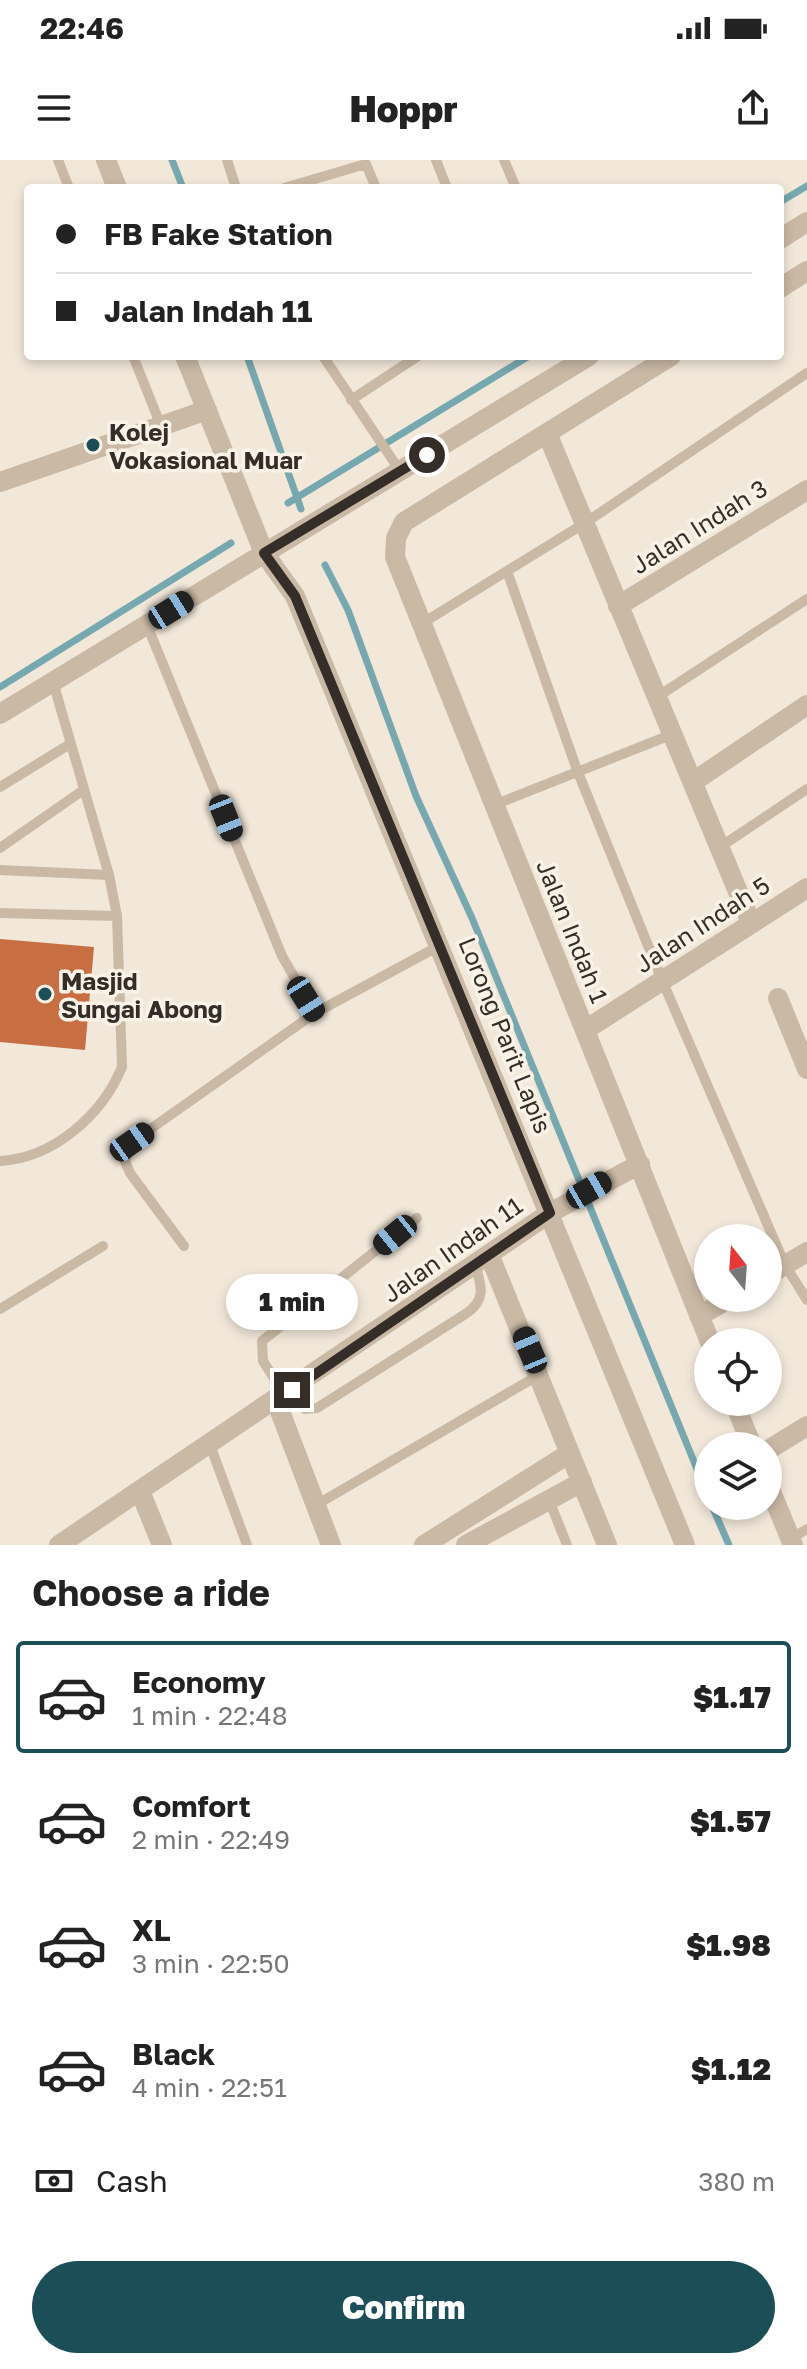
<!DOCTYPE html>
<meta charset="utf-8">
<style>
:root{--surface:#fff;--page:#f6f6f6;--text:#222;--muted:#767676;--line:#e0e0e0;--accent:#1c4e57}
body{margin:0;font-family:"Golos Text",sans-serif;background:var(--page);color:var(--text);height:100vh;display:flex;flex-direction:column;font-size:30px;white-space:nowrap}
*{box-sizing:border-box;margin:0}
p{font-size:26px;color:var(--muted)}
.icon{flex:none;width:44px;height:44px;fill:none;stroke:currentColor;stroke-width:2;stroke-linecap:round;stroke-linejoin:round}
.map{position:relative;height:1385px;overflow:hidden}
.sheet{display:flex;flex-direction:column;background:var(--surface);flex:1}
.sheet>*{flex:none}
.hud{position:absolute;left:24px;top:24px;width:760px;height:176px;border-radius:8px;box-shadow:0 4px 12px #0003;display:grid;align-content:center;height:176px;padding:0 32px;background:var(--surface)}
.needle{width:52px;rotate:343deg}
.fabs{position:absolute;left:694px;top:1064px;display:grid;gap:16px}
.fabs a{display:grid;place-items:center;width:88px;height:88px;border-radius:50%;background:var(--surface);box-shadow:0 4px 12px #0003;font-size:40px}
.end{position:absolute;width:36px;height:36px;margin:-18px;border:10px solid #352d27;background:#fff;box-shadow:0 0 0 4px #fff}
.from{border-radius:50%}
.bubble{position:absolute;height:56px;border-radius:28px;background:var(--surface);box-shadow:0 4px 12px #0003;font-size:26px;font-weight:800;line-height:56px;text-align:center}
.car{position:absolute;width:24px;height:48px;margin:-24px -12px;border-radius:10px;box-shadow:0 0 6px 2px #0007;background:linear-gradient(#222 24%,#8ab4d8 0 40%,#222 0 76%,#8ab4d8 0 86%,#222 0)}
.hud b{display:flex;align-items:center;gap:28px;height:76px;font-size:30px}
.hud b+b{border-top:2px solid var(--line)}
.hud i{width:20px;height:20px;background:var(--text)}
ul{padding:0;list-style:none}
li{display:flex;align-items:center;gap:24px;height:112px;margin:0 16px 12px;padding:0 16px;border:4px solid transparent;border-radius:8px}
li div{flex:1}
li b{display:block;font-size:30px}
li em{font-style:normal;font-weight:800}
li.selected{border-color:var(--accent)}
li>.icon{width:72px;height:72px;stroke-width:1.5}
h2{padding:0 32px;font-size:36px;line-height:96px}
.pay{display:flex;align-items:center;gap:20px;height:88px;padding:0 32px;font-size:30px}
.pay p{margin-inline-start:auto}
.action{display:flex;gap:16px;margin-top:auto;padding:16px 32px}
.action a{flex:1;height:92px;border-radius:48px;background:var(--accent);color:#fff;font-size:32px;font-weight:800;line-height:92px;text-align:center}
.status{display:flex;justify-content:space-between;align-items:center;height:56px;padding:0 40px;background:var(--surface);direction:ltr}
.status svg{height:22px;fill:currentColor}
header{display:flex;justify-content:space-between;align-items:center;height:104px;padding:0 32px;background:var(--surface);font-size:36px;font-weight:800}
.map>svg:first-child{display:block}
</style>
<div class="status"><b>22:46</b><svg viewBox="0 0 49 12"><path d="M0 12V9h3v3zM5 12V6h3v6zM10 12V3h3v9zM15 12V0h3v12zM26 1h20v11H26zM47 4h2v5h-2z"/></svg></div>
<header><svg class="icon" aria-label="menu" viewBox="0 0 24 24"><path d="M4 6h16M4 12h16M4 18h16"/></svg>Hoppr<svg class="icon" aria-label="share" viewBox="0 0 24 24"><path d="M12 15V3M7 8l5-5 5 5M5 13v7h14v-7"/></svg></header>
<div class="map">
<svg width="807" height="1385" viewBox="0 0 807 1385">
<rect width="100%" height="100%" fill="#f2e8da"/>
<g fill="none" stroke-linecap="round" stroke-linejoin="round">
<path stroke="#78a8af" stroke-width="7" d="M172 0 183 28
M780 42 807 26
M247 196 301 349
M288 343 529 196
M325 405 348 450 416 636 472 758 708 1336
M0 527 231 383
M712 1346 729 1385"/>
</g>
<path fill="#c76e42" d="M0 779 94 787 85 890 0 882Z"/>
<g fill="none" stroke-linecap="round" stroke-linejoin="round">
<path stroke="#cab9a5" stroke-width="10" d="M58 0 69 28
M227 0 236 28
M436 0 447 28
M504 0 516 28
M284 28 366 4 376 28
M133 196 161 266
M323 196 400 311
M351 240 418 196
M507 411 577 610 662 820 785 1105 807 1140
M421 464 585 363 807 213
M147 465 282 796 315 853 439 786
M657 537 807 439
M0 627 70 584
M494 645 673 574
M720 687 807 629
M0 688 82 631
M0 710 109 715
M0 753 117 756
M0 1001C54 998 102 955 122 907L117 756 109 715 53 522
M184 1086 130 1013 125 1001 132 982 315 853
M0 1149 103 1086
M292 1230 305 1249 317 1248 467 1153C487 1139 481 1125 475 1104
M284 1234 263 1201 262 1181 417 1058
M210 1285 247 1385
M549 1340 567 1385
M316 1345 539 1215
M790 1379 807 1369"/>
<path stroke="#cab9a5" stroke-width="20" d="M780 128 807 111
M671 196 404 362 396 378 395 397 710 1182
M547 273 751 763
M0 322 207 250
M264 393 295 436 685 1385
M618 446 807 330
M693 622 807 545
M778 838 807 909
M585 870 807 728
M489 1094 607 1385
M768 1115 807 1092
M699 1156 730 1138
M276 1241 331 1385
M734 1242 752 1286
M768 1290 807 1266
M768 1324 793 1385
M140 1331 162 1385
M59 1385 550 1053 640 1004
M424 1385 570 1293
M466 1385 582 1322"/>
<path stroke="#cab9a5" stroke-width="20" d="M106 0 117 28
M780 79 807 62
M185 196 264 393
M0 554 589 196"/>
</g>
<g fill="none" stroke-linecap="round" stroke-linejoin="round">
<path stroke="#352d27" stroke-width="10" d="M292 1230 550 1053 295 436 264 393 427 295"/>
</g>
<g fill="#1c4e57" stroke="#f9f2e6" stroke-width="3">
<circle cx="93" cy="285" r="8"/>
<circle cx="45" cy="834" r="8"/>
</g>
<g text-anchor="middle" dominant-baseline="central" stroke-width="7" stroke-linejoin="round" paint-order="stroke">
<g font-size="24" font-weight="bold" fill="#352d27" stroke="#f9f2e6" text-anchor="start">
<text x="109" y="271">Kolej<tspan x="109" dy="28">Vokasional Muar</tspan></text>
<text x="61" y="820">Masjid<tspan x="61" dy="28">Sungai Abong</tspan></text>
</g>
<g font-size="24" fill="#352d27" stroke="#f9f2e6">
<text transform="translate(699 366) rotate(-32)">Jalan Indah 3</text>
<text transform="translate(702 764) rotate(-33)">Jalan Indah 5</text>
<text transform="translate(573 771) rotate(68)">Jalan Indah 1</text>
<text transform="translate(506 875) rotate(68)">Lorong Parit Lapis</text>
<text transform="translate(452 1089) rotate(-35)">Jalan Indah 11</text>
</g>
</g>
</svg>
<div class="fabs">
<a><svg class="needle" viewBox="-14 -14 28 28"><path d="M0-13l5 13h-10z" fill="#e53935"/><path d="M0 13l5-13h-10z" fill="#767676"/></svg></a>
<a><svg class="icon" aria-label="locate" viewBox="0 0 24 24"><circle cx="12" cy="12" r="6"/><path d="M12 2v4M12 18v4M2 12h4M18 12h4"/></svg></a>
<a><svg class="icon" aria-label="layers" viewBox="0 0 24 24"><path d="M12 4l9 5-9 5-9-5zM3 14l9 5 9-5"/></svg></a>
</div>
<i class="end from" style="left:427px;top:295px"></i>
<i class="end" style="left:292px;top:1230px"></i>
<div class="bubble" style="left:226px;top:1114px;width:132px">1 min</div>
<i class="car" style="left:171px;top:450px;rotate:58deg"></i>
<i class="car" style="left:226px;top:658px;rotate:158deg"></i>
<i class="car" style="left:306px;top:839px;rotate:148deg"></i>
<i class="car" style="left:132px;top:982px;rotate:55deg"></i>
<i class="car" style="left:589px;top:1030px;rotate:60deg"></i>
<i class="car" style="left:395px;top:1075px;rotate:231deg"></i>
<i class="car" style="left:530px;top:1190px;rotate:337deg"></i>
<div class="hud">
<b><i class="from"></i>FB Fake Station</b>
<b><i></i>Jalan Indah 11</b>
</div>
</div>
<section class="sheet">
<h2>Choose a ride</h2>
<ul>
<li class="selected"><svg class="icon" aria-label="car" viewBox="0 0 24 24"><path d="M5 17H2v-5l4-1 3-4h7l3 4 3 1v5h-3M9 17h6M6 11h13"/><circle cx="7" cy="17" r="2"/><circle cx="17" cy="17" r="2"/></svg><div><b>Economy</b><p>1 min · 22:48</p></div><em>$1.17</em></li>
<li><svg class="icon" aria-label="car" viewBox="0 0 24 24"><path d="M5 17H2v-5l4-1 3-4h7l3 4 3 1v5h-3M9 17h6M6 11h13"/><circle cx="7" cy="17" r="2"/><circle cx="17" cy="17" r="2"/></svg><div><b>Comfort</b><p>2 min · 22:49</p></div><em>$1.57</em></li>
<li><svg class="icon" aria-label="car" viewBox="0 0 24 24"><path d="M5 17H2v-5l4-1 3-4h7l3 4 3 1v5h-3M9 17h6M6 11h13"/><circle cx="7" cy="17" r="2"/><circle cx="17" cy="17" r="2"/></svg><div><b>XL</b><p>3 min · 22:50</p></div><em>$1.98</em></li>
<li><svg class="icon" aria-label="car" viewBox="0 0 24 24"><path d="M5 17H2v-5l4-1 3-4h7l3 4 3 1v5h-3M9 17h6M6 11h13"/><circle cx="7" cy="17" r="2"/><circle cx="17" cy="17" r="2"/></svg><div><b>Black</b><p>4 min · 22:51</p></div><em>$1.12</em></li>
</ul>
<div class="pay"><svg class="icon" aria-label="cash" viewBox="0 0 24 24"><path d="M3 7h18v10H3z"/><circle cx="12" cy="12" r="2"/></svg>Cash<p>380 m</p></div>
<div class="action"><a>Confirm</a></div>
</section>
